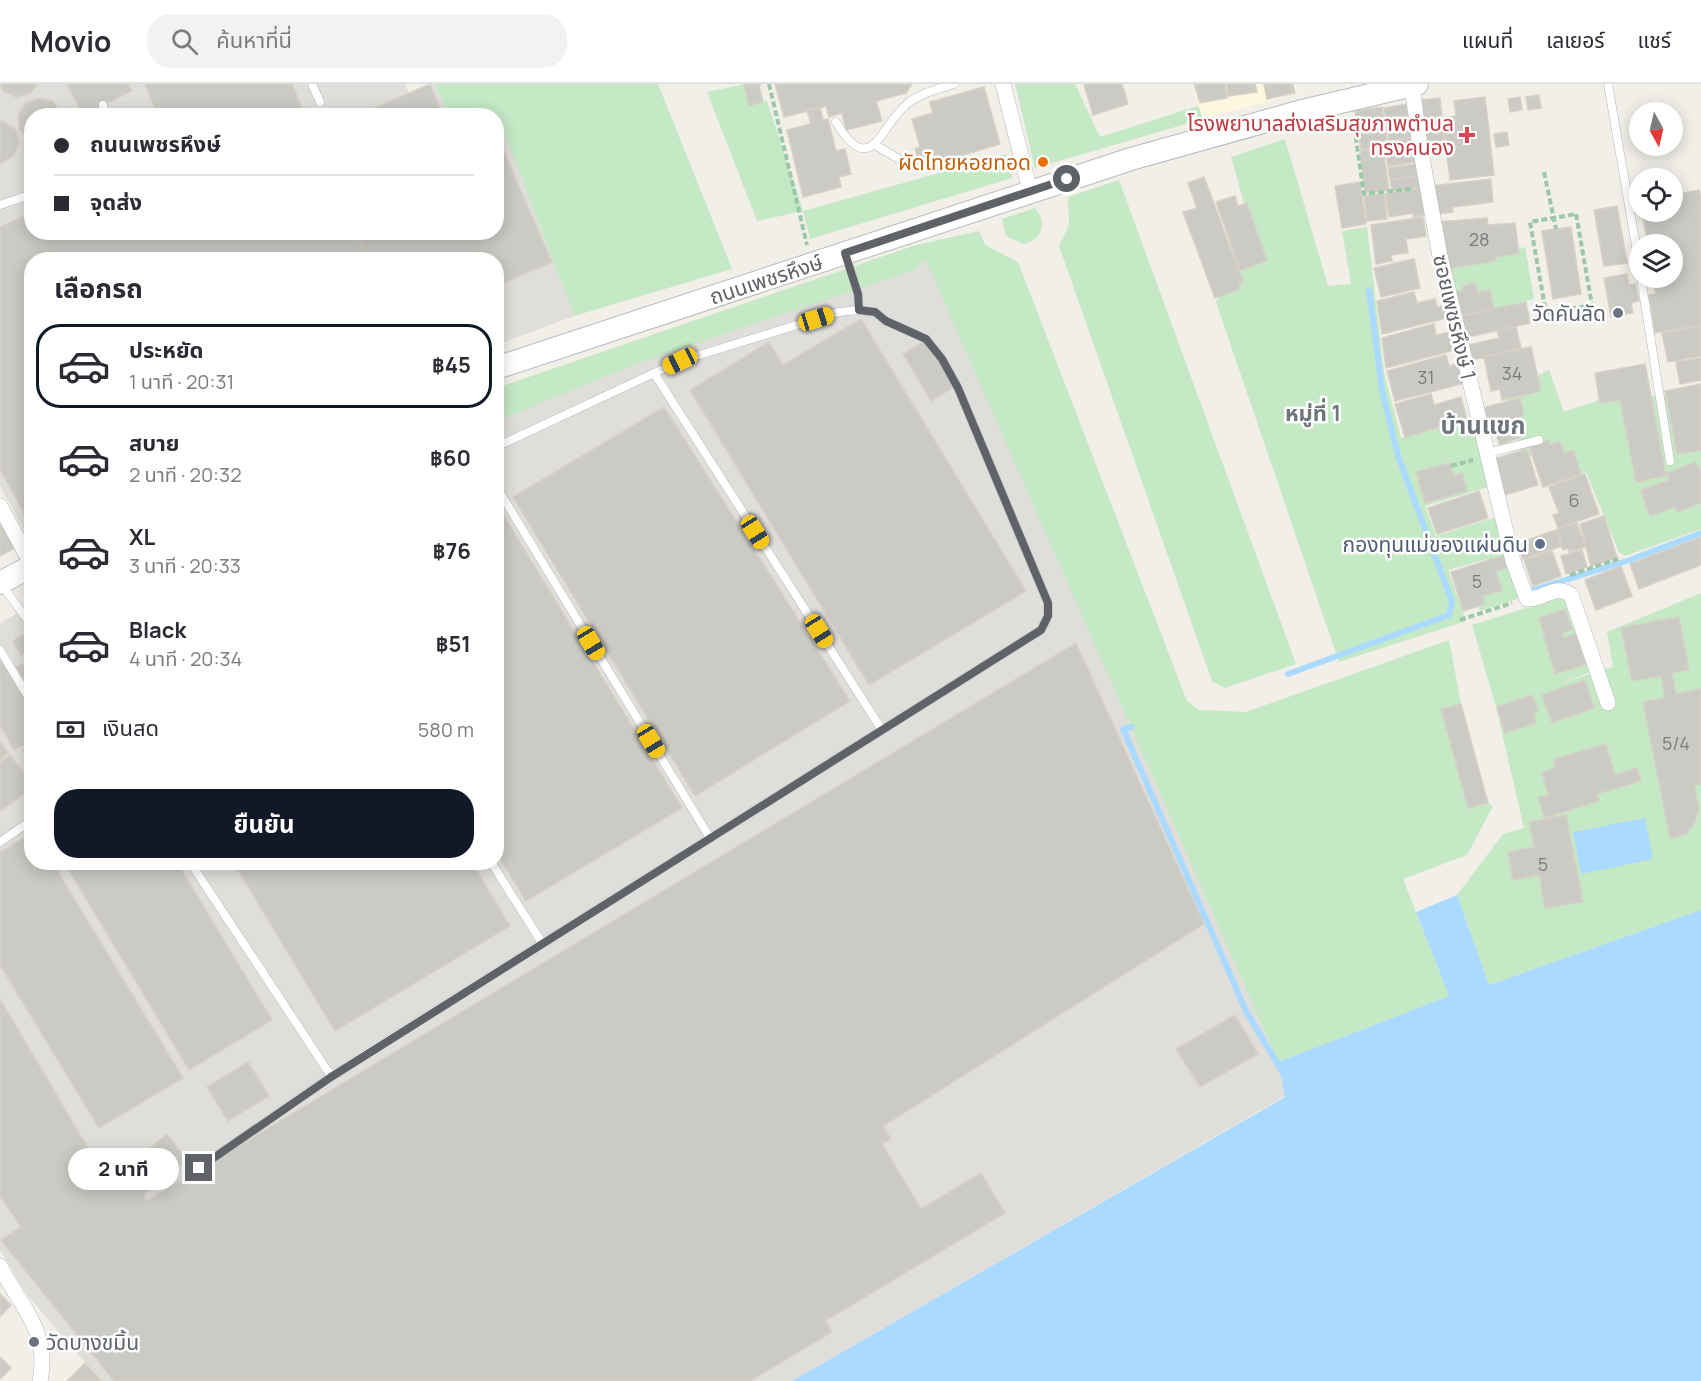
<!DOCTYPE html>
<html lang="th">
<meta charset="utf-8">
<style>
:root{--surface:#fff;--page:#f2f2f3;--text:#2b2b33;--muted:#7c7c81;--line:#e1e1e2;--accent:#111827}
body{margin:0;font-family:Manrope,"Noto Sans Thai",sans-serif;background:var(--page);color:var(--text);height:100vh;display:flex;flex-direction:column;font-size:22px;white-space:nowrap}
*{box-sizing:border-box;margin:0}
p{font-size:20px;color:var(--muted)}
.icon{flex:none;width:33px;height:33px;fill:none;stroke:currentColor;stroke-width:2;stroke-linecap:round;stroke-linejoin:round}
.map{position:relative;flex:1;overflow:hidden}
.details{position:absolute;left:24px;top:168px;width:480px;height:618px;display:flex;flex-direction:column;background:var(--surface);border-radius:24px;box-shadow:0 3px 15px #0003}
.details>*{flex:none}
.guide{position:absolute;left:24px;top:24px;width:480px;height:132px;border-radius:24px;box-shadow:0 3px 15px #0003;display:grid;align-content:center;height:132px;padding:0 30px;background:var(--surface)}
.needle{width:39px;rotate:172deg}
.fabs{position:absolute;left:1629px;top:18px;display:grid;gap:12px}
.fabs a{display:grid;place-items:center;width:54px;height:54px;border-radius:50%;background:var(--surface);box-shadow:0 3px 15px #0003;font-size:30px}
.end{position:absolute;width:27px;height:27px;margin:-14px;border:8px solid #5f6368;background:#fff;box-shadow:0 0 0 3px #fff}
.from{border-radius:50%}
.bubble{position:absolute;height:42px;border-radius:21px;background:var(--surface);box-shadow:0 3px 15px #0003;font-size:20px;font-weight:700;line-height:42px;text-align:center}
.car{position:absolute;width:18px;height:36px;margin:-18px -9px;border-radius:8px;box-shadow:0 0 4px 2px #0007;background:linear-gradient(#f5c518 24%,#345 0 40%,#f5c518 0 76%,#345 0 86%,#f5c518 0)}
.guide b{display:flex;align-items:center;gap:21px;height:57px;font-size:22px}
.guide b+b{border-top:2px solid var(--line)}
.guide i{width:15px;height:15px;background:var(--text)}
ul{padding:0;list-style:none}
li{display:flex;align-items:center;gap:18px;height:84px;margin:0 12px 9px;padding:0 18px;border:3px solid transparent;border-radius:24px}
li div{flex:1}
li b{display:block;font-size:22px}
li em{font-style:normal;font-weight:700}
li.selected{border-color:var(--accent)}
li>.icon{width:54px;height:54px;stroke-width:1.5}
h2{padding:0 30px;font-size:27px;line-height:72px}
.pay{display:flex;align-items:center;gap:15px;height:66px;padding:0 30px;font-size:22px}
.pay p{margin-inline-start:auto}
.cta{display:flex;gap:12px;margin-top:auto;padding:12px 30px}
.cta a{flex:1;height:69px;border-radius:24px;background:var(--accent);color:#fff;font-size:24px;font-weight:700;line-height:69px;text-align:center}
header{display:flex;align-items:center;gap:36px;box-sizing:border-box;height:84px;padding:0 30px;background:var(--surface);border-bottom:2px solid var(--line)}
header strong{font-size:28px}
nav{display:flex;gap:33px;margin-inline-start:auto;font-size:21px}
.search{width:420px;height:54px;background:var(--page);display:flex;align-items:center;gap:15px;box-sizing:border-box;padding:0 21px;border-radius:24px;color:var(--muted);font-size:22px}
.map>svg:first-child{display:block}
</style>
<header>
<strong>Movio</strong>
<div class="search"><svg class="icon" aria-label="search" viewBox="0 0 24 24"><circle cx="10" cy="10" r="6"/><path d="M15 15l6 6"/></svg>ค้นหาที่นี่</div>
<nav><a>แผนที่</a><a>เลเยอร์</a><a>แชร์</a></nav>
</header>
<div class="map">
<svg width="1701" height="1297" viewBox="0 0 1701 1297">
<rect width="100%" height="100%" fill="#f1efe8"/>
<path fill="#fef7e0" d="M1192 0H1295L1297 9 1203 35Z"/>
<path fill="#e0deda" d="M0 0H405L409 9 434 0 450 31 32 32V148H496L498 31 574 232 497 261 496 176H32L31 459 0 402Z
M925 174 1278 978 1285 1012 792 1297H101L28 1212 0 1166V539L31 521 32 778H496L497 317Z"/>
<path fill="#c5e8c5" d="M434 0H658L732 185 574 232 498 32 450 31Z
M746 0 752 20 767 17 803 127 1007 70 1012 94 810 155 803 127 757 137 707 8Z
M1015 0H1075L1100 53 1198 22 1203 35 1035 84Z
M1285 55 1328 202 1351 200 1342 147 1367 143 1384 288 1401 354 1475 334 1491 402 1425 422 1436 452 1500 432 1520 514 1480 527 1474 512 1495 506 1487 475 1448 486 1466 537 1339 578 1216 218 1244 179 1261 180 1231 73Z
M1119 96 1296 580 1225 604 1212 597 1059 162 1069 141 1068 113Z
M1035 124C1048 139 1042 156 1024 160L1006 152 1002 135Z
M979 147 985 161 1018 178 1187 617 1199 626 1246 628 1449 556 1461 620 1441 626 1468 724 1488 719 1493 722 1467 771 1403 795 1449 912 1278 978 925 175 915 186 636 280 497 337 496 304 916 161Z
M1525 163 1534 215 1485 227 1482 211 1454 216 1448 183Z
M1549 286 1564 328 1599 316 1701 308V445L1625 472 1619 468 1586 388 1578 391 1568 372H1522L1504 308Z
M1701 509V826L1489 901 1457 811 1503 750 1524 744 1495 619 1472 541 1561 513 1565 515 1591 588 1561 599 1613 583 1607 548Z"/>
<path fill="#aadaff" d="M1645 734 1653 775 1581 790 1573 748Z
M1457 811 1489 901 1701 826V1297H792L1285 1013 1278 978 1449 912 1416 828Z"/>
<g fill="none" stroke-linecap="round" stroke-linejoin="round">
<path stroke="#aadaff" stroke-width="6" d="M1533 506 1630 476 1701 449
M1288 590 1449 531 1452 518 1398 372 1382 306 1369 206
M1132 643 1123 645 1246 927 1283 989"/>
</g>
<path fill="#cccac5" stroke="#d6d1c6" stroke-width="1.5" d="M0 0H38L30 9 16 13 3 7Z
M67 0H128L132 7 83 31Z
M145 0H292L305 32H158Z
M430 0 443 32H356Z
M744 0H762L759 1 763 18 749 22Z
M775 0H912L906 9 876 17 882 37 846 46 842 29 829 33 826 22 784 33Z
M1084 0H1122L1128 20 1093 31Z
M1194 0H1225L1227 14 1200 19Z
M1227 0H1255L1257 8 1228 12Z
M1264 0H1293L1295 9 1267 15Z
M984 3 1000 60 920 84 915 65 920 63 912 35 933 29 930 18Z
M1539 11 1541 24 1528 26 1526 13Z
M1485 13 1494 91 1450 96 1442 34 1456 32 1454 17Z
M1520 13 1522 26 1510 28 1508 15Z
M39 14 53 17 62 32H32V56L20 46 18 32 25 19Z
M1440 14 1442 32 1424 34 1421 16Z
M1407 20 1412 53 1389 56 1384 24Z
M820 23 823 36 828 35 836 67 845 65 851 90 839 93 841 103 803 113 787 46 811 40 807 26Z
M1382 23 1387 56 1381 57 1382 63 1361 66 1355 27Z
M1442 33 1446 68 1425 70 1421 35Z
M0 36 15 45 19 58 14 72 0 80Z
M1507 48 1509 61 1496 63 1494 50Z
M496 50 552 178 496 202V176H367L356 148H496Z
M1413 54 1416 78 1388 82 1384 58Z
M1383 64 1389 106 1365 109 1360 67Z
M1417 80 1418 92 1390 96 1388 84Z
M1418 92 1420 103 1392 107 1390 96Z
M1204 93 1243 198 1238 200 1240 205 1215 214 1183 128 1197 124 1188 99Z
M1491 95 1493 118 1452 123 1453 128 1436 130 1432 102Z
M1360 98 1366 140 1342 144 1335 102Z
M1681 103 1683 109 1699 106 1701 114V241L1655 249 1649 211 1656 210 1653 194H1672V160H1648L1642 128H1672V104Z
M1422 104 1425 131 1413 133V129L1389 133 1385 110Z
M1384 110 1387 135 1367 137 1364 112Z
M1235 112 1238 122 1247 119 1267 177 1240 186 1216 118Z
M1617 122 1627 179 1604 182 1594 126Z
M32 128V148H356L367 176H32V432L27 435 0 385V143Z
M1423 133 1426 152 1406 155 1408 169 1391 171 1392 177 1376 180 1371 141Z
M1487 134 1488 141 1515 139 1519 169 1495 173 1496 177 1447 185 1438 138Z
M1571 143 1581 210 1553 215 1542 147Z
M1414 175 1420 204 1381 213 1374 184Z
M1627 190 1629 201 1635 200 1639 217 1631 219 1633 229 1611 233 1604 194Z
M1475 199 1478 208 1490 206 1494 224 1460 232 1454 208 1464 206 1463 202Z
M1414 208 1417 219 1435 215 1437 223 1448 221 1451 233 1382 250 1377 217Z
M1526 218 1530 239 1464 254 1460 232Z
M861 235 1026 507 869 601 690 306 769 258 783 281Z
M1434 240 1436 251 1451 248 1455 266 1386 284 1382 254Z
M1516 242 1521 264 1472 276 1468 261 1499 254 1497 246Z
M1701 242V272L1668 278 1662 249Z
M926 256 954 303 931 317 903 270Z
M1531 263 1541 307 1502 316 1500 305 1491 307 1484 273Z
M1446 271 1449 282 1460 279 1465 299 1395 317 1387 287Z
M1701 274V296L1680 300 1676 278Z
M1645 280 1666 392 1636 398 1620 316 1600 319 1595 289Z
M1701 300V366L1677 370 1665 307Z
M1431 310 1434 321 1461 313 1467 336 1405 353 1395 320Z
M1520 314 1524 332 1515 334 1520 353 1500 361 1496 351 1489 352 1483 324Z
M664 323 850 617 695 712 513 413Z
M1549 356 1550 361 1560 358 1564 369 1573 366 1581 390 1543 403 1529 362Z
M1527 365 1538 401 1505 411 1494 375Z
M1696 378 1701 387V419L1677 428 1675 423 1650 432 1641 406 1670 396 1667 389Z
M1450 379 1454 392 1462 389 1467 407 1425 419 1416 388Z
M1585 390 1599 430 1558 444 1553 431 1559 429 1549 403Z
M1479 407 1488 434 1437 450 1428 424Z
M496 419 682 724 526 817 496 769Z
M1604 432 1617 474 1591 482 1580 440Z
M0 438 15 464 0 472Z
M1577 439 1585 463 1569 468 1568 464 1563 466 1557 445Z
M1556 446 1562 462 1523 475 1518 459Z
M1701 453V481L1639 505 1630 480Z
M1582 466 1587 483 1566 490 1561 472Z
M1552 467 1561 492 1533 502 1524 476Z
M1505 471 1509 484 1496 487 1502 507 1483 512 1485 520 1463 527 1451 488Z
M1621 482 1632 512 1596 526 1585 496Z
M1565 525 1572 546 1562 549 1563 554 1576 550 1586 580 1555 590 1539 534Z
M1679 533 1689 586 1672 589 1676 610 1701 605V700L1694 702 1699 725 1695 738 1687 750 1670 754 1643 618 1665 614 1661 592 1632 597 1621 544Z
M26 549 32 557V565L21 571 13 557Z
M1076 559 1204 840 883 1042 891 1055 882 1060 921 1125 981 1089 1005 1129 825 1237 832 1248 750 1297H114L1 1156 21 1143 0 1112V915L105 1093 125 1081 126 1083 167 1050 187 1076 143 1111 147 1117Z
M0 574 32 629V656L14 666 0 641Z
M27 578 32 585V610L16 583Z
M1585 596 1594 624 1552 639 1542 611Z
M1533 611 1538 627 1533 629 1536 639 1505 649 1497 623Z
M1461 620 1488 719 1468 724 1441 625Z
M0 658 8 669 0 676Z
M1606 660 1615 691 1637 684 1641 697 1597 710 1599 717 1544 734 1538 713 1548 711 1542 688 1556 684 1554 675Z
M32 662V682L23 666Z
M10 671 32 700V704L0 727V679Z
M1566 731 1583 818 1545 824 1539 791 1513 796 1508 768 1534 763 1529 738Z
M32 749V778H52L183 994 99 1044 0 881V768Z
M64 778H177L272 936 189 986Z
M233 778H472L510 842 335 947Z
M1235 931 1258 970 1200 1003 1176 965Z
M248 978 269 1012 228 1037 207 1003Z
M0 1210 11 1221 0 1233Z
M0 1273 11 1284 0 1295Z
M85 1279 101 1297H67Z"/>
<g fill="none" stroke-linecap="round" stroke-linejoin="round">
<g stroke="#b5b8bc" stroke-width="9">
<path id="lane" d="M312 0 320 18
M1608 0 1640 185
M103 21 105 32
M836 38C871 97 880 42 907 20 920 9 938 5 954 0
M875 61 911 82
M0 121 32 110
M846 170 858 210 859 226
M1641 194 1670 377
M654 289 882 646
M1487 369 1539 356
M496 402 710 754
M1 500 32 542
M0 566 32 619
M0 758 32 736
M190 778 331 992 1041 546 1048 532V519L958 304 942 275 926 255 886 237 875 228 859 226 839 228 680 277 496 363
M491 778 542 859
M199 1084 331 992"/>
</g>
<g stroke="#b5b8bc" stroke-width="16">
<path id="street" d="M1003 0 1030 107
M1412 1 1420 63 1440 172 1513 477 1527 515C1544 516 1555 499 1571 511L1608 619
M0 422 32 481
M0 1182C21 1224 50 1246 40 1297"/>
</g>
<g stroke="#b6babf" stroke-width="24">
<path id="secondary" d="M496 284 1131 75 1302 27 1417 0
M0 499 32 482"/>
</g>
<path stroke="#9cc7a9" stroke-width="4" stroke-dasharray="6 3" stroke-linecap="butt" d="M769 0 807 161
M1353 35 1364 110 1412 105
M1544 88 1556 145
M1576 130 1592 221 1546 229 1530 138Z
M1451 382 1473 376
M1570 491 1618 475
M1460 536 1512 519"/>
<use href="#lane" stroke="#fff" stroke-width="8"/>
<use href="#street" stroke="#fff" stroke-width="15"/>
<use href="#secondary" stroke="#fff" stroke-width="22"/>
</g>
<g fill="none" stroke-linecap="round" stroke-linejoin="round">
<path stroke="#5f6368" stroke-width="8" d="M199 1084 331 993 1041 546 1048 532V519L958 304 942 275 926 255 886 237 875 228 859 226 858 210 845 169 1067 95"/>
</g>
<path fill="#e0444e" stroke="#fff" stroke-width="2" d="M1464 42h6v6h6v6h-6v6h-6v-6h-6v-6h6z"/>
<circle fill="#e8710a" stroke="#fff" stroke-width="2" cx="1043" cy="78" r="6"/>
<g fill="#6b7280" stroke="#fff" stroke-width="2">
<circle cx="1618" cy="229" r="6"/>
<circle cx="34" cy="1258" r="6"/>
</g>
<circle fill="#5c6f8a" stroke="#fff" stroke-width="2" cx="1540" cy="460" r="6"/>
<g text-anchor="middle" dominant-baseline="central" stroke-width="5" stroke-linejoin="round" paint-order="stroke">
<g font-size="18" fill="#7a7d7f">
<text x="1479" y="155">28</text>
<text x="1512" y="289">34</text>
<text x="1426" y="293">31</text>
<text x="1574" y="416">6</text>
<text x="1477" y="497">5</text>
<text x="1676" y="659">5/4</text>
<text x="1543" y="780">5</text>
</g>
<g font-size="21" fill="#be3a42" stroke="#fff" text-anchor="end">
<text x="1454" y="39">โรงพยาบาลส่งเสริมสุขภาพตำบล<tspan x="1454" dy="24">ทรงคนอง</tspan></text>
</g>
<g font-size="21" fill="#c56008" stroke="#fff" text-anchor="end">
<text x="1031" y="78">ผัดไทยหอยทอด</text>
</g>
<g font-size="21" fill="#5f6368" stroke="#fff">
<text transform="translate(766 195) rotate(-18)">ถนนเพชรหึงษ์</text>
<text transform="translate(1455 233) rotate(77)">ซอยเพชรหึงษ์ 1</text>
</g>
<g font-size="21" fill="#5b616d" stroke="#fff" text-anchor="end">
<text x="1606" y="229">วัดคันลัด</text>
<text x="46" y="1258" text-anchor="start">วัดบางขมิ้น</text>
</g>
<g font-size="21" fill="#4e5e75" stroke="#fff" text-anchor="end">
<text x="1528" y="460">กองทุนแม่ของแผ่นดิน</text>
</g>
<g font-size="22" font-weight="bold" fill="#70757a" stroke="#fff">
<text x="1313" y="329">หมู่ที่ 1</text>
</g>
<g font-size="24" font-weight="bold" fill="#70757a" stroke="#fff">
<text x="1483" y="340">บ้านแขก</text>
</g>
</g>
</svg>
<div class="fabs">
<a><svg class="needle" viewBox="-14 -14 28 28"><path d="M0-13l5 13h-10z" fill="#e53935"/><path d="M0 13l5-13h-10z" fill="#7c7c81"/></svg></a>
<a><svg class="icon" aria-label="locate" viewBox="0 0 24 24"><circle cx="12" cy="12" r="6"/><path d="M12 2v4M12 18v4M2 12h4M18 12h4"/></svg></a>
<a><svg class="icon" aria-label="layers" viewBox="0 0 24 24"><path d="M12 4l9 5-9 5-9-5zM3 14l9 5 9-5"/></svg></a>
</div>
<i class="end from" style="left:1067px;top:95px"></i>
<i class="end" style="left:199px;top:1084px"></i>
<div class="bubble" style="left:68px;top:1064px;width:111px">2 นาที</div>
<i class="car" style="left:816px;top:235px;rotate:73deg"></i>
<i class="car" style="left:680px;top:277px;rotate:245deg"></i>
<i class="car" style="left:755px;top:448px;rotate:148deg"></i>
<i class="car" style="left:819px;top:547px;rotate:148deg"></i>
<i class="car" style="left:591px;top:559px;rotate:149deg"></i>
<i class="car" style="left:651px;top:657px;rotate:149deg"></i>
<div class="guide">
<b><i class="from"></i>ถนนเพชรหึงษ์</b>
<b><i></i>จุดส่ง</b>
</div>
<section class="details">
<h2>เลือกรถ</h2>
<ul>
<li class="selected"><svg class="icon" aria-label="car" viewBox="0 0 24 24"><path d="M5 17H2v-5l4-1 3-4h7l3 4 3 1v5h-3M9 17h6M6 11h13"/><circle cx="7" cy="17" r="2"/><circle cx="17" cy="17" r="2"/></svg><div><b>ประหยัด</b><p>1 นาที · 20:31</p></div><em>฿45</em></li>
<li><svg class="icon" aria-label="car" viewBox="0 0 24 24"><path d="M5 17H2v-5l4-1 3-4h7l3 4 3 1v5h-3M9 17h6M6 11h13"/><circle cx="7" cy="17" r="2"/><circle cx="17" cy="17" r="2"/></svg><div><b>สบาย</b><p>2 นาที · 20:32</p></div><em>฿60</em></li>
<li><svg class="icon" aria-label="car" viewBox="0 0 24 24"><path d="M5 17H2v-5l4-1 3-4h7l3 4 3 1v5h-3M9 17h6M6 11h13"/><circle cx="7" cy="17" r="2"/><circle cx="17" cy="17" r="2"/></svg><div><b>XL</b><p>3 นาที · 20:33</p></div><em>฿76</em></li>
<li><svg class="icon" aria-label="car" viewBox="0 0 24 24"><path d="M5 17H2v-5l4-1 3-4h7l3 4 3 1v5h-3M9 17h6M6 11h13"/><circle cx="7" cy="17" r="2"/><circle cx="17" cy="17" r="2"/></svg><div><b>Black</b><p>4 นาที · 20:34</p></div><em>฿51</em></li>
</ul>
<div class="pay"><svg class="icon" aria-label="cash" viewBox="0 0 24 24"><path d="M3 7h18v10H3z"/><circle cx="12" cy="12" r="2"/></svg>เงินสด<p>580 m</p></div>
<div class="cta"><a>ยืนยัน</a></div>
</section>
</div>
